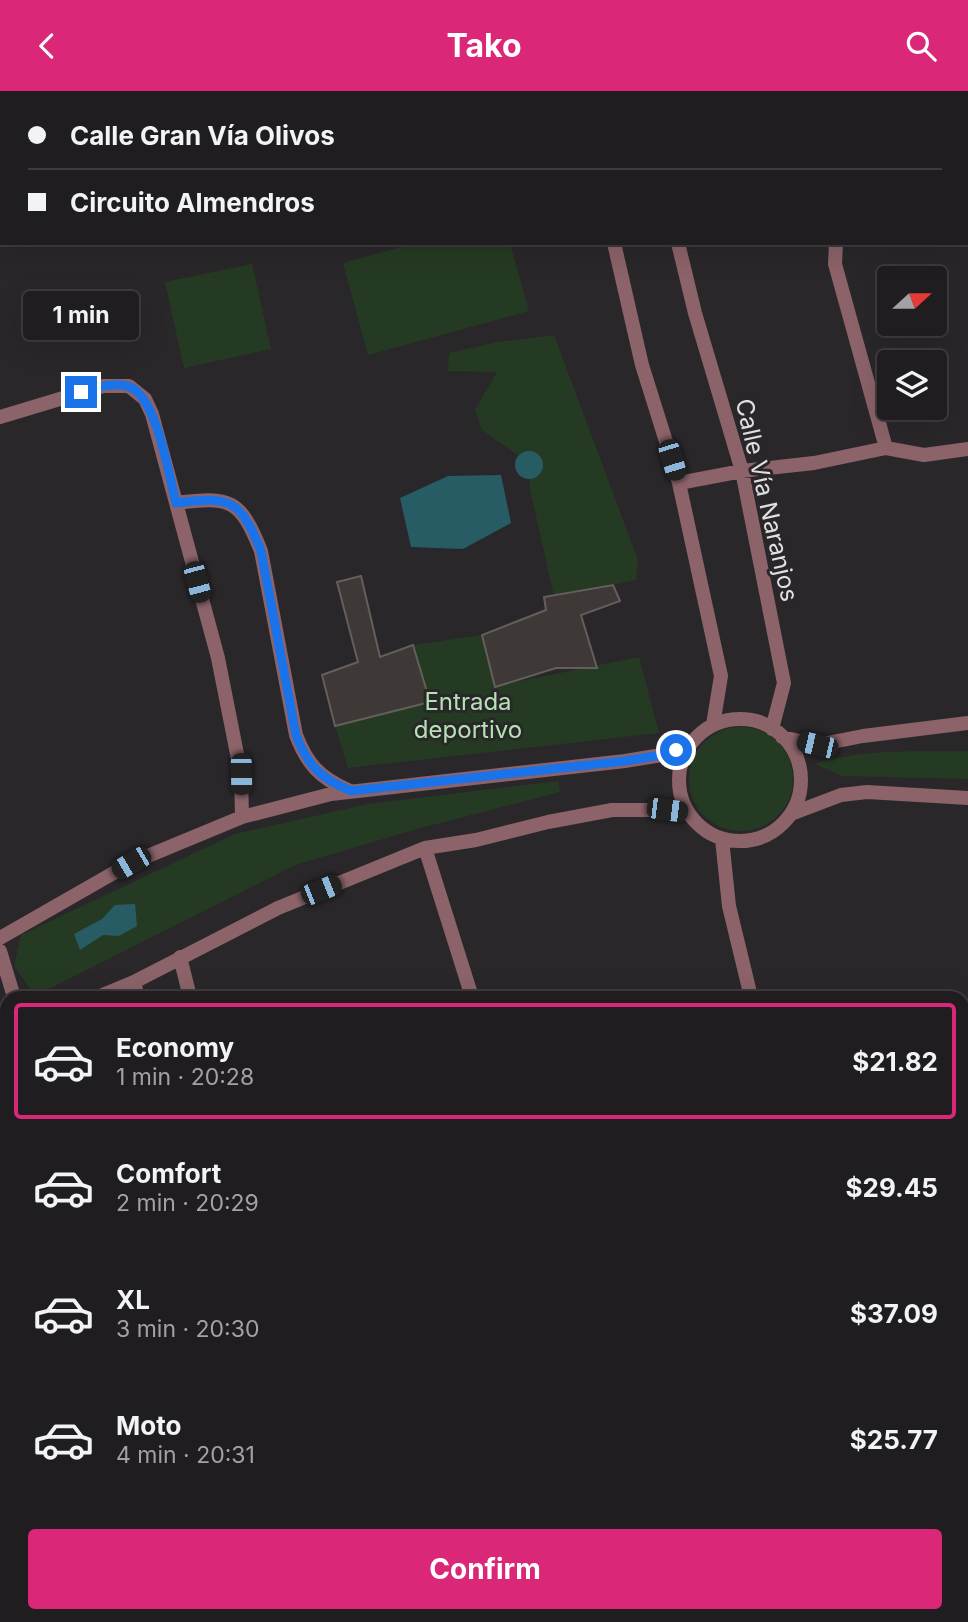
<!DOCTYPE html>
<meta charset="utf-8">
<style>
:root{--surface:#201d20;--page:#282629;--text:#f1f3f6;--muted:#a2a2a5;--line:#3d3b3e;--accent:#db2777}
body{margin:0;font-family:Inter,sans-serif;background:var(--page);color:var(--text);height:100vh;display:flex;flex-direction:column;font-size:26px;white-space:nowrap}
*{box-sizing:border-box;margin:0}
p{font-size:23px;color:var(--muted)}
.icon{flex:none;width:38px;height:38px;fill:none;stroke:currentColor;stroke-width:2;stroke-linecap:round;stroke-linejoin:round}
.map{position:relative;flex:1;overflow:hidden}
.panel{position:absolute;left:0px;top:900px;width:970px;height:632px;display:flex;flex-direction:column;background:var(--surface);border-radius:21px 21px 0 0;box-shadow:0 7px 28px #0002,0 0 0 2px var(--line)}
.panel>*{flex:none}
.banner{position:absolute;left:0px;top:0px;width:970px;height:154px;box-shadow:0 7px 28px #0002,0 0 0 2px var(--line);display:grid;align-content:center;height:154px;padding:0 28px;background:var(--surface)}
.needle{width:46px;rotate:69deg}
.tools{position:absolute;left:877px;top:175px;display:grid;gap:14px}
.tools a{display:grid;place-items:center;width:70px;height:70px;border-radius:7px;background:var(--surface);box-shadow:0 7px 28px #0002,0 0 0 2px var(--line);font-size:35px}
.end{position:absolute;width:32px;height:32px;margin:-16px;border:9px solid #1a73e8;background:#fff;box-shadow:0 0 0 4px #fff}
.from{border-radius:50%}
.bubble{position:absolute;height:49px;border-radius:7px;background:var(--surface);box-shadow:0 7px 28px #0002,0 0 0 2px var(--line);font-size:23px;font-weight:700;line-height:49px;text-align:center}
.car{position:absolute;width:21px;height:42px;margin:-21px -10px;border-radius:9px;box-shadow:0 0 5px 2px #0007;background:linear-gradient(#222 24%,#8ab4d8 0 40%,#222 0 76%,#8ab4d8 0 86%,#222 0)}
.banner b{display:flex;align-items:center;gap:24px;height:66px;font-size:26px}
.banner b+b{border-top:2px solid var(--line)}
.banner i{width:18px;height:18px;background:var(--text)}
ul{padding:12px 0 0;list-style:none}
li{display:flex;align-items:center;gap:21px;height:116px;margin:0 14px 10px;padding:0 14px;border:4px solid transparent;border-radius:7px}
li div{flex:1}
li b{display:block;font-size:26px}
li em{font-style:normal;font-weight:700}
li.active{border-color:var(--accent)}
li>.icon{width:63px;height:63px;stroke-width:1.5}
.primary-button{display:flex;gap:14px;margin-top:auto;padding:14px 28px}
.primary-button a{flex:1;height:80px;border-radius:7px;background:var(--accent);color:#fff;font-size:28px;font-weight:700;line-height:80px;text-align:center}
header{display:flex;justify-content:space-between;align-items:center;height:91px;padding:0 28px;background:var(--accent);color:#fff;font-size:32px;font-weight:700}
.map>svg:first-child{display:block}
</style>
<header><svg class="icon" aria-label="back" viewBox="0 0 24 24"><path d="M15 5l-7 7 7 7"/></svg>Tako<svg class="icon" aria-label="search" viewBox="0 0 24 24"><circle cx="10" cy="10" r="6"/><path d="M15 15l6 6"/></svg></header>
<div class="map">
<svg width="968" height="1531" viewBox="0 0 968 1531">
<rect width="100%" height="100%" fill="#2a272b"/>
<path fill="#253a23" d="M415 152H510L529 220 368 264 343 172Z
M252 173 271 258 184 277 165 191Z
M554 244 638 469 636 489 554 505 530 398 529 372 482 339 475 319 497 281 448 280 449 262 497 251Z
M482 544 495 595 639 566 659 642 348 677 335 635 430 611 413 554Z
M689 688a52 52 0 1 1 104 0a52 52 0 1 1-104 0Z
M968 660V688L842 685 815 673C863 657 917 661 968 660Z
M558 690 560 701 417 738 295 774 35 905 14 875 21 844 235 743 368 713Z
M3 973 7 988V1042L0 1044V974Z
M968 1458V1531H874L872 1524H962L963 1460Z
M651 1524H859L861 1531H840L839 1528 827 1531H626Z"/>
<path fill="#285c64" d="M515 374a14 14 0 1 1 28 0a14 14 0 1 1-28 0Z
M501 384 511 432 463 458 411 456 400 407 448 385Z
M135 813 137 835 119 845 103 844 80 859 74 843 102 828 115 814Z"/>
<path fill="#3e3836" stroke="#645e5c" stroke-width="2" d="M361 485 380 566 413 554 430 611 335 635 322 584 358 571 337 491Z
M613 494 620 510 581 524 597 577H556L495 596 482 544 546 519 544 506Z
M7 1042V1089L0 1091V1044Z
M7 1089V1138L0 1140V1091Z
M7 1138V1181L0 1182V1140Z
M7 1181V1223L6 1221 0 1222V1182Z
M7 1226V1273L0 1275V1246L6 1244 1 1228Z
M41 1524H65L67 1531H33L42 1528Z
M81 1524H118L120 1531H76L83 1528Z
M118 1524H165L167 1531H120Z
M165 1524H212L214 1531H167Z
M212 1524H253L255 1531H214Z
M27 1525 29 1531H0Z"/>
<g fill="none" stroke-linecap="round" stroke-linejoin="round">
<path stroke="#868386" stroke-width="4.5" stroke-dasharray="3.5 3.5" stroke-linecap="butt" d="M962 1454 968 1453
M865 1524 867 1531
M702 1531 725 1524"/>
<path stroke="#8b6369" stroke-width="14" d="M962 1415 968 1413
M569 1531 592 1524"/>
<path stroke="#8b6369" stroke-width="14" d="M603 0 605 2
M304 2 310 0
M514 2 519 0
M664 2V0
M0 88 2 87
M0 144 2 143
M614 152 642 274 679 392 721 585 713 634
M678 152 695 222 742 380 784 592 772 638
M836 152 835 173 886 357
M0 326 103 295H129L145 308 152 323 218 567 241 683 242 726
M679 392 742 380 814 372 886 357 924 364 968 358
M176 412C231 405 240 408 261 460L296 644C307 673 320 687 348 699
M679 689a61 61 0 1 1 122 0a61 61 0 1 1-122 0Z
M782 646 817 654 863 645 968 632
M791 723 841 704 867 701 968 707
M722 748 729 815 751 906
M425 757 472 906
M0 847 131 772 242 726 331 703 625 670 662 664 689 654
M0 860 14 906
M180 866 190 906
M134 891 138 906
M98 906 134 891 278 817 425 757 476 749 548 731 612 719H667L688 721
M0 949 7 946
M962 1215H968
M962 1249 968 1245
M0 1490 4 1506"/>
</g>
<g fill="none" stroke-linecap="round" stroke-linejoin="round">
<path stroke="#1a73e8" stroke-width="9" d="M81 301C95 297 116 290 130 296 157 307 169 385 176 412 231 405 240 408 261 460L296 644C308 675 320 687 351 700L625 670 662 664 676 659"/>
</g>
<g text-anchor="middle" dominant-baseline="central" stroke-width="6" stroke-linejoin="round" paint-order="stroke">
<g font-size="24" fill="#e1dfe1" stroke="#2a272b">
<text transform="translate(767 409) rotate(77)">Calle Vía Naranjos</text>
</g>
<g font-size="24" fill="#b3e3b0" stroke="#2a272b">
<text x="468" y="610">Entrada<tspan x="468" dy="28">deportivo</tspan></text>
</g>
</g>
</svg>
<div class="tools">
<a><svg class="needle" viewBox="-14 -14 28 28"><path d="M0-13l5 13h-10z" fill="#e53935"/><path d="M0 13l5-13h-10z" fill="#a2a2a5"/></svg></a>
<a><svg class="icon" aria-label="layers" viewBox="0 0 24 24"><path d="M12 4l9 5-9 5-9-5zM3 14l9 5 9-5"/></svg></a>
</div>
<i class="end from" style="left:676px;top:659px"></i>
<i class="end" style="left:81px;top:301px"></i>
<div class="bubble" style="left:23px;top:200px;width:116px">1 min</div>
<i class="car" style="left:672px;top:369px;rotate:163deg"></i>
<i class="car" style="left:197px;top:491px;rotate:165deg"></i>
<i class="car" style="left:817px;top:654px;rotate:283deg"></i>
<i class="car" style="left:241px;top:683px;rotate:179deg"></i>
<i class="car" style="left:667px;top:719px;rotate:97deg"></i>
<i class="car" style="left:131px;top:772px;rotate:240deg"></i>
<i class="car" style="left:321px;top:799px;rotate:68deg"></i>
<div class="banner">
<b><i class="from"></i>Calle Gran Vía Olivos</b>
<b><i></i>Circuito Almendros</b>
</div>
<section class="panel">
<ul>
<li class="active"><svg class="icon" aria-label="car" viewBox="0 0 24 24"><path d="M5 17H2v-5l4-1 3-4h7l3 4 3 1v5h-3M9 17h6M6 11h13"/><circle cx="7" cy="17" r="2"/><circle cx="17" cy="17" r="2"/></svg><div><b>Economy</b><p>1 min · 20:28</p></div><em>$21.82</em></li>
<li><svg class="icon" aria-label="car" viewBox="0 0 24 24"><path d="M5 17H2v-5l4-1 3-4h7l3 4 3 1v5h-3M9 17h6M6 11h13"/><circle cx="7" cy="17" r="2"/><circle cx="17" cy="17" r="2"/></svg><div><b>Comfort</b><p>2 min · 20:29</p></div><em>$29.45</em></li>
<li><svg class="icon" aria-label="car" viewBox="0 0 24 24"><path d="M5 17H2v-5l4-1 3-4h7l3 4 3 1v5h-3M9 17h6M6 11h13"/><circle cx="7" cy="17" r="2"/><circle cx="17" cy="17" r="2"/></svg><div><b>XL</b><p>3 min · 20:30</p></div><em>$37.09</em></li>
<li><svg class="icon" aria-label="car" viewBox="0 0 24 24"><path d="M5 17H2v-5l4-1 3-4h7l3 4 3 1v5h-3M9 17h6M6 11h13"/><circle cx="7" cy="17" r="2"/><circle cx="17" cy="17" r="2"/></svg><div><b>Moto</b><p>4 min · 20:31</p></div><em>$25.77</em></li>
</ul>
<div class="primary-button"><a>Confirm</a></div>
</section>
</div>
